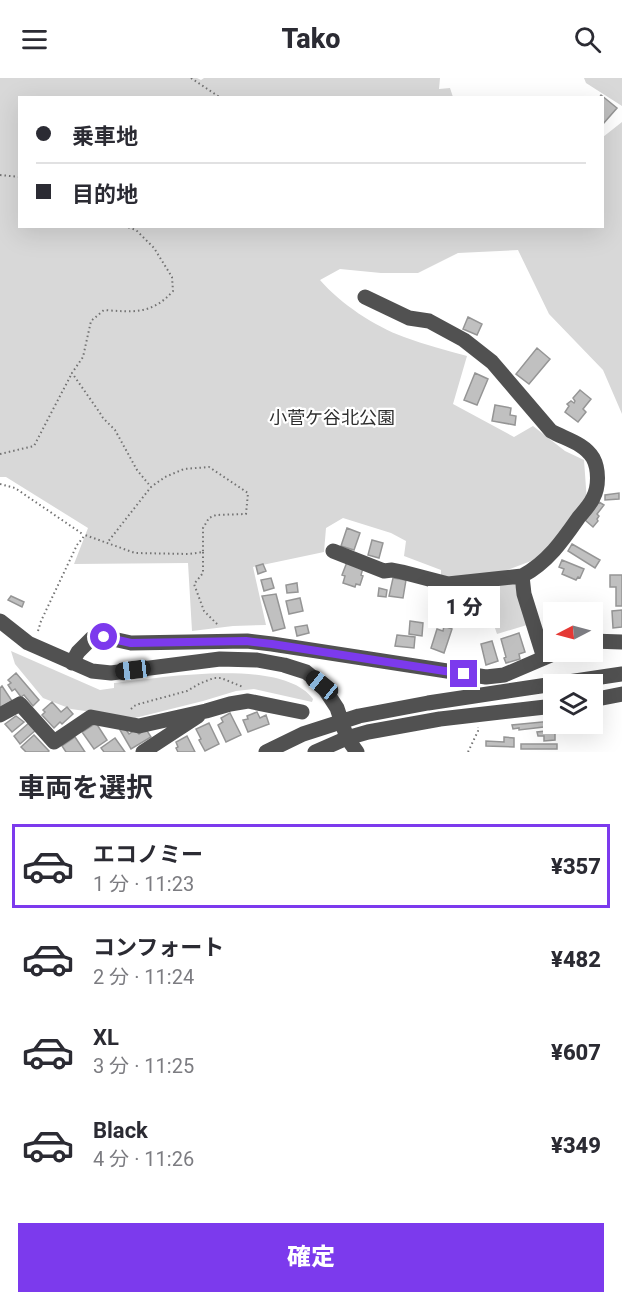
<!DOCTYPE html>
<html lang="ja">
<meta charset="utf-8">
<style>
:root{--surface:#fff;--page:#f7f7f7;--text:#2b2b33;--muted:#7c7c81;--line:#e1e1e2;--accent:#7c3aed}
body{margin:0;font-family:Roboto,"Noto Sans JP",sans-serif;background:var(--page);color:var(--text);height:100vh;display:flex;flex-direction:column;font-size:22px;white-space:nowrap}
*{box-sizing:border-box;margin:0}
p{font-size:20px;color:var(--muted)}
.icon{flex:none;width:33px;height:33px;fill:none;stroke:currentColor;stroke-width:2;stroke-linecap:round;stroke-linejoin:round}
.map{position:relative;height:674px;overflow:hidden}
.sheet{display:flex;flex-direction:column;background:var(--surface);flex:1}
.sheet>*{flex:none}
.banner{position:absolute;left:18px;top:18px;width:586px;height:132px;border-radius:0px;box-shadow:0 6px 24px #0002;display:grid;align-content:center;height:132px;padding:0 18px;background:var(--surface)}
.needle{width:39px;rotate:264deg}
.tools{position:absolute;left:543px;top:524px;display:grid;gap:12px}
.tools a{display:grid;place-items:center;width:60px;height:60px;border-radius:0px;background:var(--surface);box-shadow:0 6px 24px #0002;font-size:30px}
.end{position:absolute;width:27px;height:27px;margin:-14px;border:8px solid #7c3aed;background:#fff;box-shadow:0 0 0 3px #fff}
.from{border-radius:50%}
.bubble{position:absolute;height:42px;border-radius:0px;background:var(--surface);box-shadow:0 6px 24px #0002;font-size:20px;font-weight:800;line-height:42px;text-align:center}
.car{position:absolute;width:18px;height:36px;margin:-18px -9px;border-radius:8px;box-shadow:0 0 4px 2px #0007;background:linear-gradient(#222 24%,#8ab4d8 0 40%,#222 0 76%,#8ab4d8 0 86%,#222 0)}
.banner b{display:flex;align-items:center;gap:21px;height:57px;font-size:22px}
.banner b+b{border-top:2px solid var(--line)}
.banner i{width:15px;height:15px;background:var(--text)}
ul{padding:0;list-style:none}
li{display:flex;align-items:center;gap:18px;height:84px;margin:0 12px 9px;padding:0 6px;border:3px solid transparent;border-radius:0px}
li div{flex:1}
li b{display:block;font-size:22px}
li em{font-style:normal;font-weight:800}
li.on{border-color:var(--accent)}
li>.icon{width:54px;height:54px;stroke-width:1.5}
h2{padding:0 18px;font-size:27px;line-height:72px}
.button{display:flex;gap:12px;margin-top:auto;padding:12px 18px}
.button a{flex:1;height:69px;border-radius:0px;background:var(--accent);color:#fff;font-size:24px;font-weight:800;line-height:69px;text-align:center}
header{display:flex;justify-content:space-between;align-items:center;height:78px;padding:0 18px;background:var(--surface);font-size:27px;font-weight:800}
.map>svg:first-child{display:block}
</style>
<header><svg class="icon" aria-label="menu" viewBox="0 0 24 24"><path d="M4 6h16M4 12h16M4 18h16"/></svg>Tako<svg class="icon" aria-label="search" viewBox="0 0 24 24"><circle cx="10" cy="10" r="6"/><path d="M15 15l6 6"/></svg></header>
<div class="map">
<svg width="622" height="674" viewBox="0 0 622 674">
<rect width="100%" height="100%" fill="#fff"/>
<path fill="#d8d8d8" d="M0 0H197L201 2 204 0H440L439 11 450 10 453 19 20 20V148H603V59L622 44V336L603 292 549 236 518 172 458 175 418 195H381L340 191 320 202C341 226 374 248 404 259 425 267 446 272 467 278L453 326 514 359 533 348 565 373 584 382 587 424 539 480 491 498 441 499V492L404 478 406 463 391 455 343 440 326 450 324 474 253 489 266 547 233 548 192 553 188 485 74 486 88 450 6 399H0Z
M584 0H622V28L586 5Z
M515 506 527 547 497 556 481 509Z
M11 573 100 612 114 610V605C161 600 282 579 313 621L312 624 254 611 236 613 203 623 135 640 71 631 43 620 15 586Z"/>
<path fill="#c0c0c0" stroke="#959595" stroke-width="1.5" d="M601 17 617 30 603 46V20H599Z
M468 239 482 246 477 257 463 251Z
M537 270 550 281 529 306 516 296Z
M475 295 488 301 477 327 464 322Z
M580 312 591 321 583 331 586 334 578 344 565 334 569 328 567 326 571 323 574 325 575 323 573 320Z
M495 327 511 330 510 337 516 338 515 347 492 343Z
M619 415V421L605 422V417Z
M599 424 604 427 597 436 599 438 597 441 598 443 593 449 585 442Z
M347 450 360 455 354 472 341 468Z
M372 462 383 465 379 480 368 477Z
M572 466 600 482 595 490 568 473Z
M562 482 584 491 580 500 578 499 576 502 562 496 564 491 559 489Z
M347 484 363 490 361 497 363 498 360 507 356 506 355 509 343 505 345 498 342 497Z
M263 486 266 493 258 496 256 488Z
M610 497H622V528H616V509H610Z
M271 500 274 510 264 513 261 502Z
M393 500 406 502 403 520 389 518Z
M297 505 298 514 287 515 286 507Z
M379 510 387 512 386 519 378 518Z
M276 516 285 550 273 553 262 518Z
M449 517 464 520 460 542 444 539Z
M11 518 24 524 22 529 8 522Z
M300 520 303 533 289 536 286 523Z
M622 532V549L613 550 612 533Z
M468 538 476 540 474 548 466 547Z
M410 543 423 545 422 558 409 556Z
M307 547 309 555 297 558 295 549Z
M444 548 452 551 444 575 431 570 437 551 443 553Z
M519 555 525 574 519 576 520 581 506 585 504 580 506 579 501 561Z
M397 557 415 559 414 570 395 568Z
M492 563 498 583 486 587 481 566Z
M16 595 39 622 33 628 24 617 21 619 15 611 12 613 8 607 11 605 8 602Z
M2 608 12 623 0 630V610Z
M52 624 61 634 67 629 73 636 62 646 60 644 54 650 42 637 45 634 43 632Z
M257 634 260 640 266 637 269 646 248 654 243 642 248 641 247 638Z
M230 635 241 657 226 664 218 647 223 644 221 640Z
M16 638 24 644 12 654 5 646Z
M552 643V648L519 652V650L513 651 512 647Z
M30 644 37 651 20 666 14 658Z
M96 645 107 662 94 671 82 654Z
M209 645 219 666 205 673 199 662 201 661 196 651Z
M124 649 129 656 135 652 139 656 146 651 151 659 131 671 120 652Z
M555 652V662L544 663V658H538L537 654Z
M34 657 49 673 48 674H26L21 669Z
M187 658 195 674H178L176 670 178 669 176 664Z
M75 659 85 674H66L62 668Z
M504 659 514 660V669L486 668V663L504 664Z
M115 660 125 674H104L101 670Z
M521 666H557V671H521Z"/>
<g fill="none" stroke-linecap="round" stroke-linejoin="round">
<path stroke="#737373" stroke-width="2" stroke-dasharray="1.5 3" stroke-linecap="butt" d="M191 0 221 20
M0 97 20 99
M124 148 136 152 154 170 172 199 173 213C152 237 132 234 104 232L91 243 83 279 72 295 100 335 103 340 115 352 137 392 151 409
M0 376 34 368 72 295
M0 406 15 410 84 457
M203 474V495L194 506 204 533 219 548
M38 553 41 543 77 467 85 457 135 475 189 476 203 474V450L209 440 216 437 246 436 248 415 209 389 184 391 165 399 151 409 107 465
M131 631 134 628 139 626 187 613 201 605 214 600H221L243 609
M468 674 478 653V649"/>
<path stroke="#515151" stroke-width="15" d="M365 219 409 240 429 243 464 262 492 284 551 353C565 361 584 365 593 380 599 391 599 409 593 420 590 427 584 433 579 439 563 462 548 484 522 498L524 516 544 580
M333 473 384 493 392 492 402 494 448 506 522 498
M0 543 28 565 92 593 111 595 220 581 257 582 284 587 306 594 322 607 337 630 347 660 357 674
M592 563 622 564
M72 585 78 574 92 560 104 559 131 565 247 563 272 566 486 599 504 597 560 573
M555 606 622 596
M592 622 622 616
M0 637 20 626 54 664 91 639 139 648 206 633 230 626 248 623 302 634
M143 674 198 638
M266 674 303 656 359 638 428 625 554 606
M315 674 347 660 368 654 440 641 554 628"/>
</g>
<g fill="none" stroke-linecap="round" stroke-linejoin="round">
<path stroke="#7c3aed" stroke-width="8" d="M104 559 131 565 246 563 272 566 464 596"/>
</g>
<g text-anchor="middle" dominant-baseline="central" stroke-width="4.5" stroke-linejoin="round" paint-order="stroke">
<g font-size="18" fill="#2f2f2f" stroke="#fff">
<text x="332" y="339">小菅ケ谷北公園</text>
</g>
</g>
</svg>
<div class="tools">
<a><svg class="needle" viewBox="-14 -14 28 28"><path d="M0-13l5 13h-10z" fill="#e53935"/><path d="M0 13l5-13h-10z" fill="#7c7c81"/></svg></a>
<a><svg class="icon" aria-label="layers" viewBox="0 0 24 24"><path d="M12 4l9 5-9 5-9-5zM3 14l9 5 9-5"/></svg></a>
</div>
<i class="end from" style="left:104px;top:559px"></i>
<i class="end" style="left:464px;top:596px"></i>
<div class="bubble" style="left:428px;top:508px;width:72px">1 分</div>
<i class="car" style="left:133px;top:592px;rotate:263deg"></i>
<i class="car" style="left:322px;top:607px;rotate:309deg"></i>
<div class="banner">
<b><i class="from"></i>乗車地</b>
<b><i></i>目的地</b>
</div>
</div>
<section class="sheet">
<h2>車両を選択</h2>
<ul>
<li class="on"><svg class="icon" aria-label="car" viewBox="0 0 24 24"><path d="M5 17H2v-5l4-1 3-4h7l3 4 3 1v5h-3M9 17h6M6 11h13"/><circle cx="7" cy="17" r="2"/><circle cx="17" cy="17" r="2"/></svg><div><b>エコノミー</b><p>1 分 · 11:23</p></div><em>¥357</em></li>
<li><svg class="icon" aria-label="car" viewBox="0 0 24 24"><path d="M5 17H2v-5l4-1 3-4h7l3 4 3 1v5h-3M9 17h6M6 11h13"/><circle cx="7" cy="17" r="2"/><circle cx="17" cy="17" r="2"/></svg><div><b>コンフォート</b><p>2 分 · 11:24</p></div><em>¥482</em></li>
<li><svg class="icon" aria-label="car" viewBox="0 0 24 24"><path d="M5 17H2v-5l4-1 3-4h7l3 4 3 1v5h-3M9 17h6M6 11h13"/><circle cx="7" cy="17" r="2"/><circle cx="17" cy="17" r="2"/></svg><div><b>XL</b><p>3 分 · 11:25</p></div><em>¥607</em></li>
<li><svg class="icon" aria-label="car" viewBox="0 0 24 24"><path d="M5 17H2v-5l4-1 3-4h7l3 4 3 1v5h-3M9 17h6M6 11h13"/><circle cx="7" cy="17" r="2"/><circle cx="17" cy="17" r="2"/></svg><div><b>Black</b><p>4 分 · 11:26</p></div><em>¥349</em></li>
</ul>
<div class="button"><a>確定</a></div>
</section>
